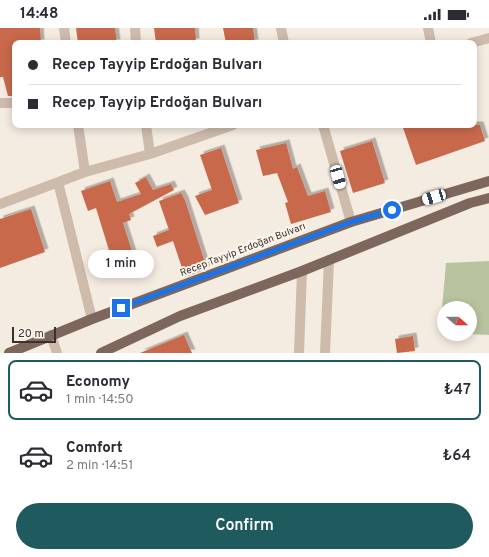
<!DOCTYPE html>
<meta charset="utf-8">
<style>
:root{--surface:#fff;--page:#f2f2f3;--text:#2b2b33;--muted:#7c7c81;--line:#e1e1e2;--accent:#1f5a5e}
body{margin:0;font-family:Overpass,sans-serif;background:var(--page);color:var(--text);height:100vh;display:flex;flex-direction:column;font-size:15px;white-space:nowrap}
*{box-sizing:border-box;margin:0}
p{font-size:13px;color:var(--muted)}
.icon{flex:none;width:22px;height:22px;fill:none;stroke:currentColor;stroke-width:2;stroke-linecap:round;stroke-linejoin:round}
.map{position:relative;height:325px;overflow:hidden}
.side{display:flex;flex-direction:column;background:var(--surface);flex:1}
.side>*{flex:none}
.top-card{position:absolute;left:12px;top:12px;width:465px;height:88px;border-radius:8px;box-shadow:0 2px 10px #0003;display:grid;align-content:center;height:88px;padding:0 16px;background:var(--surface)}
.needle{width:26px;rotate:110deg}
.buttons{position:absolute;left:437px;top:273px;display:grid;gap:8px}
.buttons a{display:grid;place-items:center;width:40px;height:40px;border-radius:50%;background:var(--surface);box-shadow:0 2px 10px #0003;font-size:20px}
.scale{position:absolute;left:12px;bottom:10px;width:44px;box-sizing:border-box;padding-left:4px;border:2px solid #3b302b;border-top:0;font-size:11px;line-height:14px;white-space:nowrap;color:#3b302b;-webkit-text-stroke:3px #fbf5ee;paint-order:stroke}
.end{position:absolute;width:18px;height:18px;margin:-9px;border:5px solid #1a73e8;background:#fff;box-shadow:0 0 0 2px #fff}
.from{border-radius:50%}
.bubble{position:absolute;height:28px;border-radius:14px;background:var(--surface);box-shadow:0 2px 10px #0003;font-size:13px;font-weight:600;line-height:28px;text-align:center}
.car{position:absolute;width:12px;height:24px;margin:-12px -6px;border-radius:5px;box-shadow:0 0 3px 1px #0007;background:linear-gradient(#fff 24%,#345 0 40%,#fff 0 76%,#345 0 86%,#fff 0)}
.top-card b{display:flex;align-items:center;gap:14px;height:38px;font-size:15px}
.top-card b+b{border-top:1px solid var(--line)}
.top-card i{width:10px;height:10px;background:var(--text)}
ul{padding:7px 0 0;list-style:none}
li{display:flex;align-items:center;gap:12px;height:60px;margin:0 8px 6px;padding:0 8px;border:2px solid transparent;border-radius:8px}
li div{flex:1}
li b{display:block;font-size:15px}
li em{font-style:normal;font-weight:600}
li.active{border-color:var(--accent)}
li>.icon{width:36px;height:36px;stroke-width:1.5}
.primary-button{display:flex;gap:8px;margin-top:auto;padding:8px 16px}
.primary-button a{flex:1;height:46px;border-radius:24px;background:var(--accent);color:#fff;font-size:16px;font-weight:600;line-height:46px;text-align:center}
.status{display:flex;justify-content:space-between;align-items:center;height:28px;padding:0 20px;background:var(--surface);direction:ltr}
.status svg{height:11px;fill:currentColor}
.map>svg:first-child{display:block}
</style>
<div class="status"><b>14:48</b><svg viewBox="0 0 49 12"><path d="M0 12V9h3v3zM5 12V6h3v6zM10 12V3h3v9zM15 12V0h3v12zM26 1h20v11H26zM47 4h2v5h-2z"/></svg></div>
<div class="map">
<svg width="489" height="325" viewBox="0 0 489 325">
<defs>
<filter id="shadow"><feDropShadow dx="3.5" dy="-3.5" stdDeviation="0" flood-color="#0004"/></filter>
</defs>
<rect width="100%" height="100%" fill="#f4ebe1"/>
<path fill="#b8c4a0" d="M489 233V307L470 306V280H444V304L440 303 446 235Z"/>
<path fill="#c8694b" filter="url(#shadow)" d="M0 0H40L41 15H15V68H8L3 49H0Z
M76 0H115L117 15H78Z
M154 0H195L196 14 156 15Z
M223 0H253L255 15H226Z
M402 97H480L485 113 416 137Z
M372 113 385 155 353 165 340 123Z
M286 115 293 141 297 139 308 168 325 163 331 184 291 196 285 175 288 174 277 145 263 148 256 122Z
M221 120 239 175 205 187 195 168 212 162 200 127Z
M146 149 153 162 171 156 174 162 129 186 131 192 123 195 136 236 115 242 96 180 88 183 81 163 110 153 117 174 141 166 135 155Z
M181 165 185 172 207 241 185 249 173 213 157 219 153 208 169 202 159 173Z
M31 181 45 224 0 240V191Z
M184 307 192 325H140Z
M413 308 415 323 397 325 395 311Z"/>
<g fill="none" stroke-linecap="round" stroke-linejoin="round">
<path stroke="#cdbbac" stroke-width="10" d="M64 0 66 15
M135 0 136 15
M281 0 284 15
M428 0 431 15
M471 15 489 10
M0 75H15
M78 97 85 144
M146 97 150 126
M323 97 351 194
M58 154 92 291
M0 176 85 144 150 126 233 97
M51 307 57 325
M299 325 302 243
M325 325 329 232"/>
<path stroke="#7d675c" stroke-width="10" d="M9 325 92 291 351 194 489 153
M101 325 180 288 302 243 470 175 489 170"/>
</g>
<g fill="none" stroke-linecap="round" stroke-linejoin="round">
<path stroke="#1a73e8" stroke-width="5" d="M121 280 351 194 392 182"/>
</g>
<g text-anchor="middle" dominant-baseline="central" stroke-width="4" stroke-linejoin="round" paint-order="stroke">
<g font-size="10" fill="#3b302b" stroke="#fbf5ee">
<text transform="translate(243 222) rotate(-21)">Recep Tayyip Erdoğan Bulvarı</text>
</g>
</g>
</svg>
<div class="buttons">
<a><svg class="needle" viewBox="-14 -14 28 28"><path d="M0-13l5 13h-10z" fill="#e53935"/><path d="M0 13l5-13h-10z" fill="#7c7c81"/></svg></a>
</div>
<div class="scale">20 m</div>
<i class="end from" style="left:392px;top:182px"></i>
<i class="end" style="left:121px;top:280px"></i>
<div class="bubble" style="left:88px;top:222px;width:66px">1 min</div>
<i class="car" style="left:338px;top:149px;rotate:164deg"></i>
<i class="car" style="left:434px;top:169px;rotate:253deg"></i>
<div class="top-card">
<b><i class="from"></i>Recep Tayyip Erdoğan Bulvarı</b>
<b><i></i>Recep Tayyip Erdoğan Bulvarı</b>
</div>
</div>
<section class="side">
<ul>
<li class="active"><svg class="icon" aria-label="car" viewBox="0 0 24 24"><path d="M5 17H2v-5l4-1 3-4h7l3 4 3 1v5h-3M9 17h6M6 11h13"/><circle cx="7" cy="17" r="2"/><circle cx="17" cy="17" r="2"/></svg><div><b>Economy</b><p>1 min · 14:50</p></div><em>₺47</em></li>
<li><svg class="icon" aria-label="car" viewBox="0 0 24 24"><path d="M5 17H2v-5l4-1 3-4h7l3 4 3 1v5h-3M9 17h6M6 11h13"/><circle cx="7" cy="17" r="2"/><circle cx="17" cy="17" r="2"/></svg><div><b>Comfort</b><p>2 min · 14:51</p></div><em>₺64</em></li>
</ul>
<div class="primary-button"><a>Confirm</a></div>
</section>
